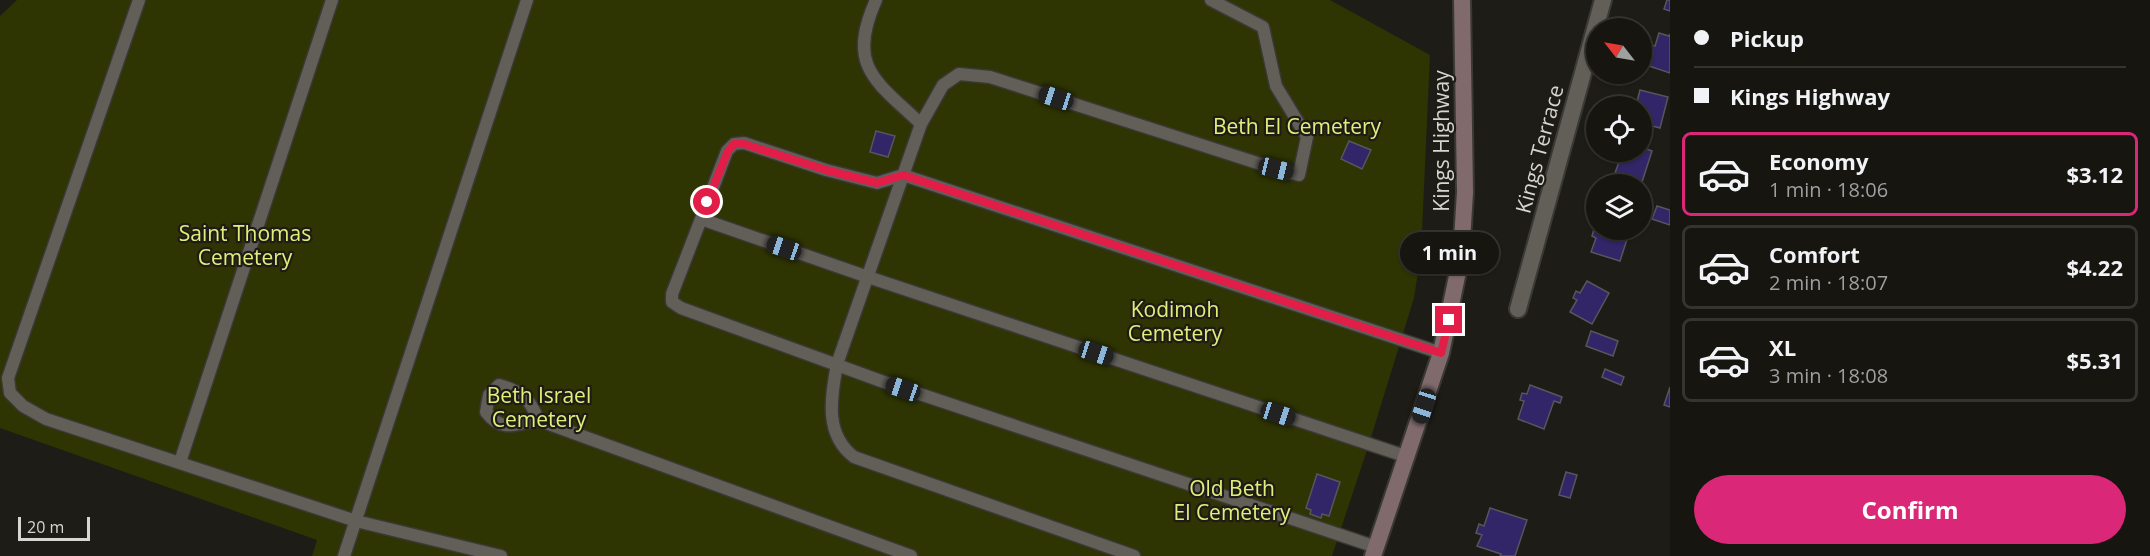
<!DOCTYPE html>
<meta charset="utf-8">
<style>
:root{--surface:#161510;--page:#23221e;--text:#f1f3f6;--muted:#9e9f9f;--line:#353430;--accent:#db2777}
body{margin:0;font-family:"Open Sans",sans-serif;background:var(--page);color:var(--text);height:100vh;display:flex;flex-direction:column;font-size:22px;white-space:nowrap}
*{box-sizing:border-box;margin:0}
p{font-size:20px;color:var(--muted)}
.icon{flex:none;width:33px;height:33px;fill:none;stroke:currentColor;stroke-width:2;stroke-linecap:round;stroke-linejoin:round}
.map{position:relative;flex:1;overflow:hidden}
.drawer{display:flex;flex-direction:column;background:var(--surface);width:480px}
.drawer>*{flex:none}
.banner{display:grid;align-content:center;height:132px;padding:0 24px;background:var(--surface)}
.needle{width:39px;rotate:301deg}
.controls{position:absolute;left:1586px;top:18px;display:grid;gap:12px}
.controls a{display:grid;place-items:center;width:66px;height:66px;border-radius:50%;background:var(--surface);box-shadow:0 2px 4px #0004,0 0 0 2px var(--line);font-size:30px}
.scale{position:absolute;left:18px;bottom:15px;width:72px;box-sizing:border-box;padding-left:6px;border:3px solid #d7d6d2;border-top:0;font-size:16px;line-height:21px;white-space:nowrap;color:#d7d6d2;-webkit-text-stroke:4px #1e1c16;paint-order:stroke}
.end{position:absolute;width:27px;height:27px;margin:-14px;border:8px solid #e11d48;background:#fff;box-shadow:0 0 0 3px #fff}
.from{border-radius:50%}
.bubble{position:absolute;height:42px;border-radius:21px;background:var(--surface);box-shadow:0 2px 4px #0004,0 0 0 2px var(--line);font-size:20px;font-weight:700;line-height:42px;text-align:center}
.car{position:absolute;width:18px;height:36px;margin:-18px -9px;border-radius:8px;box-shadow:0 0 4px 2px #0007;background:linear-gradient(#222 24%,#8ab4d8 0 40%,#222 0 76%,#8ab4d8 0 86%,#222 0)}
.banner b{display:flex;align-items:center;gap:21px;height:57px;font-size:22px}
.banner b+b{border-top:2px solid var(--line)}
.banner i{width:15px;height:15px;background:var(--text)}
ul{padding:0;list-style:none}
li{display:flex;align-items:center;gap:18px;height:84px;margin:0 12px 9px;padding:0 12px;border:3px solid var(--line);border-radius:9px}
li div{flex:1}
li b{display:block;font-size:22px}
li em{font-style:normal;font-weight:700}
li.active{border-color:var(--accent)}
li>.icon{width:54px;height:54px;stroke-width:1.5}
.action{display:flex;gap:12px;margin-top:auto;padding:12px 24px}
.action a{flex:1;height:69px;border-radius:36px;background:var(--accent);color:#fff;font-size:24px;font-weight:700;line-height:69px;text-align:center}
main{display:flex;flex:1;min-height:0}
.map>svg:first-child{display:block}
</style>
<main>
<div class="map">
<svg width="1670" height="556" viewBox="0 0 1670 556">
<rect width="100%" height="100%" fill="#1e1c16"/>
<path fill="#2f3403" d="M17 0H1330L1430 55 1421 253 1414 298 1369 444 1332 556H312L317 540 0 428V16Z"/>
<path fill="#322568" stroke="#56565d" stroke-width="1.5" d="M1667 0H1670V11L1664 9Z
M1659 33 1669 36 1670 34V73L1649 66 1653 53 1649 51 1651 45 1655 46Z
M1640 90 1668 97 1660 128 1641 123V106H1636Z
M876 131 895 136 888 157 870 152Z
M1349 141 1371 150 1362 169 1341 159Z
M1641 147 1652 151 1642 182 1615 173 1620 159 1616 158 1618 152H1641Z
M1657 206 1670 210V225L1652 219Z
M1594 229 1630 230 1620 261 1591 252 1596 238 1592 236Z
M1587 281 1609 293 1592 324 1570 312 1577 300 1573 298 1576 291 1580 293Z
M1591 331 1618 341 1613 356 1586 346Z
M1605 369 1624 377 1621 385 1602 377Z
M1530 385 1562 397 1560 403 1554 401 1544 429 1518 419 1524 401 1520 400 1522 393 1527 394Z
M1670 387V407L1664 405Z
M1566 472 1577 475 1570 498 1559 495Z
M1317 474 1340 482 1329 516 1322 514 1321 518 1310 514 1311 510 1306 508Z
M1490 508 1527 520 1515 556H1500L1501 554 1477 546 1482 535 1476 533 1479 524 1484 526Z"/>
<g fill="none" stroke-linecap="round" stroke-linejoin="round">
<g stroke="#3a3935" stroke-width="15">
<path id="service" d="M139 0 8 378 10 393 23 406 46 419 356 521 501 556
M876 0C846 67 876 81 921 124
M701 219 727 151 734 144 744 143 826 170 877 183 903 175 1441 353
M538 420C530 398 521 391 499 385L489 395 486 412C502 433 515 424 538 420L911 556
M180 462 332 0
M1376 547 881 381 681 308 672 302V294L701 219 868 277 1408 457
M344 556 527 0
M1134 556 854 457C824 434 831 398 837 364L921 124 943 85 959 74 990 77 1276 169 1299 175 1307 137 1276 86 1263 27 1211 0"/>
</g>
<g stroke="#3a3935" stroke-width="20">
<path id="minor" d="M1518 309 1603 0"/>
</g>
<g stroke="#3a3935" stroke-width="20">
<path id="secondary" d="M1373 556 1441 353 1461 257 1465 192 1462 0"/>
</g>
<use href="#service" stroke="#615f58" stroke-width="12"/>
<use href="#minor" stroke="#615f58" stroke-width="16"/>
<use href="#secondary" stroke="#806a6c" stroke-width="16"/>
</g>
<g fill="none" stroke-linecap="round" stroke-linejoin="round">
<path stroke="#e11d48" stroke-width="8" d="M707 202 728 151 734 144H744L826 170 877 183 903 175 1441 353 1449 320"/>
</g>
<g text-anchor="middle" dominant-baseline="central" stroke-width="4.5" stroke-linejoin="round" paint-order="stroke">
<g font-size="21" fill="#e1ef7a" stroke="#1e1c16">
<text x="1297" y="126">Beth El Cemetery</text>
<text x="245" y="233">Saint Thomas<tspan x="245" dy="24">Cemetery</tspan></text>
<text x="1175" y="309">Kodimoh<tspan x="1175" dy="24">Cemetery</tspan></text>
<text x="539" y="395">Beth Israel<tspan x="539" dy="24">Cemetery</tspan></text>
<text x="1232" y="488">Old Beth<tspan x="1232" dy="24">El Cemetery</tspan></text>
</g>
<g font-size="21" fill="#d7d6d2" stroke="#1e1c16">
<text transform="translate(1441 141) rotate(-90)">Kings Highway</text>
<text transform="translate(1539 149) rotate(-75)">Kings Terrace</text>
</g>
</g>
</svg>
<div class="controls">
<a><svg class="needle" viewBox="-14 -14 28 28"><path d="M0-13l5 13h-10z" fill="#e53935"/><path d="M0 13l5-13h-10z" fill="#9e9f9f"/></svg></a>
<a><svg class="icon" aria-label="locate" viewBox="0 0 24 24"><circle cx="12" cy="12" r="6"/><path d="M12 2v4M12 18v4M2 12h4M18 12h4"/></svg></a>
<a><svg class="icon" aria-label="layers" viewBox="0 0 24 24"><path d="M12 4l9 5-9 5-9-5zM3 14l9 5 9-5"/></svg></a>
</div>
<div class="scale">20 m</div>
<i class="end from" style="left:707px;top:202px"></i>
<i class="end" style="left:1449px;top:320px"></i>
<div class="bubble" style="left:1400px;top:232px;width:99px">1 min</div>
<i class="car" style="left:1056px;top:98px;rotate:288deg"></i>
<i class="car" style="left:1276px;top:169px;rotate:104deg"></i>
<i class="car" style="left:784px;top:248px;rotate:289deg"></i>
<i class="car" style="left:1096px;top:353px;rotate:108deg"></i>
<i class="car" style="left:903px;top:389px;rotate:289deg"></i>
<i class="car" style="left:1424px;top:406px;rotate:198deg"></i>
<i class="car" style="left:1278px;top:414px;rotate:108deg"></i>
</div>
<section class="drawer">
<div class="banner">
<b><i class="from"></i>Pickup</b>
<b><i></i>Kings Highway</b>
</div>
<ul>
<li class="active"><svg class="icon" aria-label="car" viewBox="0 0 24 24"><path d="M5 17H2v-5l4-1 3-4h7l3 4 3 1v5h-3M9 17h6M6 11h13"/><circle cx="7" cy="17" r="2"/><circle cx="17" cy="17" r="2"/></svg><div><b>Economy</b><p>1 min · 18:06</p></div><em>$3.12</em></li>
<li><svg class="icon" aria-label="car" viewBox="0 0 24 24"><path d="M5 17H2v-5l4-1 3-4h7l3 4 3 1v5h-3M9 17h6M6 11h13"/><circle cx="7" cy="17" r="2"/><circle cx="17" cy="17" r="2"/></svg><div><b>Comfort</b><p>2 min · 18:07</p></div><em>$4.22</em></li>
<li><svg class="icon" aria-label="car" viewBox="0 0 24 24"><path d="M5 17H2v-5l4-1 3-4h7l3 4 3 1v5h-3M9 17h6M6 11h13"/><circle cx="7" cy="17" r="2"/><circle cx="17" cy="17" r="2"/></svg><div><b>XL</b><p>3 min · 18:08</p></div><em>$5.31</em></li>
</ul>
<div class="action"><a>Confirm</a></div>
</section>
</main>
